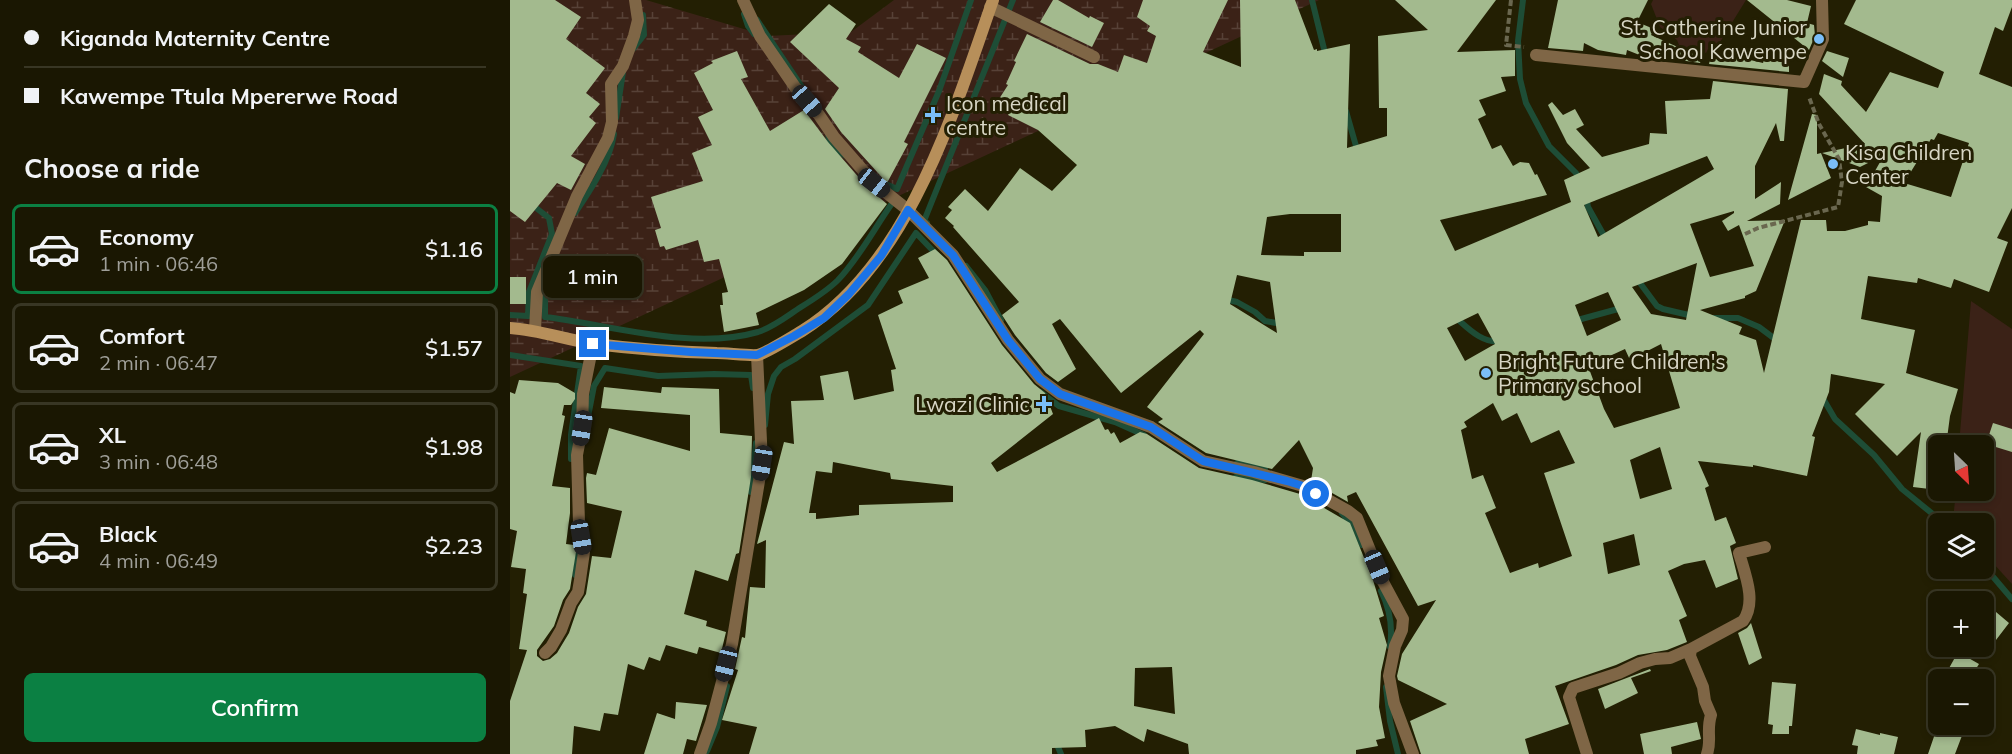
<!DOCTYPE html>
<meta charset="utf-8">
<style>
:root{--surface:#1a1702;--page:#272411;--text:#f1f3f6;--muted:#9f9f99;--line:#383624;--accent:#0b8043}
body{margin:0;font-family:Mulish,sans-serif;background:var(--page);color:var(--text);height:100vh;display:flex;flex-direction:column;font-size:22px;white-space:nowrap}
*{box-sizing:border-box;margin:0}
p{font-size:20px;color:var(--muted)}
.icon{flex:none;width:33px;height:33px;fill:none;stroke:currentColor;stroke-width:2;stroke-linecap:round;stroke-linejoin:round}
.map{position:relative;flex:1;overflow:hidden}
.sheet{display:flex;flex-direction:column;background:var(--surface);width:510px}
.sheet>*{flex:none}
.hud{display:grid;align-content:center;height:132px;padding:0 24px;background:var(--surface)}
.needle{width:39px;rotate:155deg}
.fabs{position:absolute;left:1418px;top:435px;display:grid;gap:12px}
.fabs a{display:grid;place-items:center;width:66px;height:66px;border-radius:9px;background:var(--surface);box-shadow:0 3px 9px #0003,0 0 0 2px var(--line);font-size:30px}
.end{position:absolute;width:27px;height:27px;margin:-14px;border:8px solid #1a73e8;background:#fff;box-shadow:0 0 0 3px #fff}
.from{border-radius:50%}
.bubble{position:absolute;height:42px;border-radius:9px;background:var(--surface);box-shadow:0 3px 9px #0003,0 0 0 2px var(--line);font-size:20px;font-weight:600;line-height:42px;text-align:center}
.car{position:absolute;width:18px;height:36px;margin:-18px -9px;border-radius:8px;box-shadow:0 0 4px 2px #0007;background:linear-gradient(#222 24%,#8ab4d8 0 40%,#222 0 76%,#8ab4d8 0 86%,#222 0)}
.hud b{display:flex;align-items:center;gap:21px;height:57px;font-size:22px}
.hud b+b{border-top:2px solid var(--line)}
.hud i{width:15px;height:15px;background:var(--text)}
ul{padding:0;list-style:none}
li{display:flex;align-items:center;gap:18px;height:90px;margin:0 12px 9px;padding:0 12px;border:3px solid var(--line);border-radius:9px}
li div{flex:1}
li b{display:block;font-size:22px}
li em{font-style:normal;font-weight:600}
li.active{border-color:var(--accent)}
li>.icon{width:54px;height:54px;stroke-width:1.5}
h2{padding:0 24px;font-size:27px;line-height:72px}
.button{display:flex;gap:12px;margin-top:auto;padding:12px 24px}
.button a{flex:1;height:69px;border-radius:9px;background:var(--accent);color:#fff;font-size:24px;font-weight:600;line-height:69px;text-align:center}
main{display:flex;flex:1;min-height:0}
.map>svg:first-child{display:block}
</style>
<main>
<section class="sheet">
<div class="hud">
<b><i class="from"></i>Kiganda Maternity Centre</b>
<b><i></i>Kawempe Ttula Mpererwe Road</b>
</div>
<h2>Choose a ride</h2>
<ul>
<li class="active"><svg class="icon" aria-label="car" viewBox="0 0 24 24"><path d="M5 17H2v-5l4-1 3-4h7l3 4 3 1v5h-3M9 17h6M6 11h13"/><circle cx="7" cy="17" r="2"/><circle cx="17" cy="17" r="2"/></svg><div><b>Economy</b><p>1 min · 06:46</p></div><em>$1.16</em></li>
<li><svg class="icon" aria-label="car" viewBox="0 0 24 24"><path d="M5 17H2v-5l4-1 3-4h7l3 4 3 1v5h-3M9 17h6M6 11h13"/><circle cx="7" cy="17" r="2"/><circle cx="17" cy="17" r="2"/></svg><div><b>Comfort</b><p>2 min · 06:47</p></div><em>$1.57</em></li>
<li><svg class="icon" aria-label="car" viewBox="0 0 24 24"><path d="M5 17H2v-5l4-1 3-4h7l3 4 3 1v5h-3M9 17h6M6 11h13"/><circle cx="7" cy="17" r="2"/><circle cx="17" cy="17" r="2"/></svg><div><b>XL</b><p>3 min · 06:48</p></div><em>$1.98</em></li>
<li><svg class="icon" aria-label="car" viewBox="0 0 24 24"><path d="M5 17H2v-5l4-1 3-4h7l3 4 3 1v5h-3M9 17h6M6 11h13"/><circle cx="7" cy="17" r="2"/><circle cx="17" cy="17" r="2"/></svg><div><b>Black</b><p>4 min · 06:49</p></div><em>$2.23</em></li>
</ul>
<div class="button"><a>Confirm</a></div>
</section>
<div class="map">
<svg width="1502" height="754" viewBox="0 0 1502 754">
<defs>
<pattern id="wetland-marsh" width="20" height="14" patternUnits="userSpaceOnUse" patternTransform="scale(1.5)"><rect width="20" height="14" fill="#3b2217"/><path d="M1 5h8M5 5V1M11 12h8M15 12V8" fill="none" stroke="#574137"/></pattern>
</defs>
<rect width="100%" height="100%" fill="#231f03"/>
<path fill="#3b2217" d="M1143 0H1236L1207 47 1198 49 1196 53 1165 45H1169L1167 40 1150 27 1141 4Z
M1461 301 1502 329V584L1473 552V524L1447 523 1443 520 1446 491 1473 490V446L1449 445Z"/>
<path fill="url(#wetland-marsh)" d="M0 0H136L257 36 341 32 384 0H809L0 377Z"/>
<g fill="none" stroke-linecap="round" stroke-linejoin="round">
<path stroke="#1e4d36" stroke-width="6" d="M802 0 816 57
M1013 0 1008 41 1010 79 1016 103 1039 146 1066 173 1071 181
M234 14 238 26 244 34
M247 20 298 96
M123 49 134 35 133 15
M836 111 848 153
M106 118 113 72
M318 132C318 143 327 151 336 156
M369 181 387 189 429 91 461 0
M1076 196 1078 207 1097 241
M65 213C80 191 100 161 104 134
M417 223 414 221 503 0
M456 266 475 290 491 320
M1127 279 1147 306 1153 309 1183 316
M37 281 35 291V317C101 325 182 351 248 332 264 327 277 316 291 307 304 299 317 291 328 280 350 257 365 227 383 202L382 200
M714 299 727 302 745 312 755 321 772 324
M0 315 18 316 19 292 42 234 39 218 21 204
M944 316C958 328 972 344 991 341
M1202 318H1228L1249 327 1269 342
M1064 321 1108 309 1112 306
M0 355 71 366 61 435V459
M530 392 549 406 605 422 634 435
M1311 395 1325 419 1364 455 1392 489 1435 524
M77 422 84 386 95 368 148 376 204 374 241 375 243 388
M255 425 258 394 264 376 271 367 285 359 358 305 406 233 428 256
M727 463 742 465 755 469
M726 477 755 480
M241 492 246 443
M832 513 845 529 852 545
M1473 565 1502 599
M65 575 69 549
M871 591C880 609 883 627 880 647
M876 687 880 721 888 754
M545 740 551 754
M197 751 207 727 217 686"/>
</g>
<path fill="#a3ba8e" fill-rule="evenodd" d="M0 0H45L71 17 56 39 95 68 76 93 90 104 79 117 86 123 61 156 75 164 61 190 47 183 15 222 0 211Z
M543 0H548L579 18 580 16 594 23 582 47 530 22Z
M633 0H718L693 52 731 67 730 0H785L804 50 807 49V51L840 44 837 148 877 136V108H869L868 36 918 30 885 0H986L947 52 1005 50V76L991 77 996 91 969 100 976 115 968 119 982 149 991 145 1003 166 1010 162 1019 163 1025 175 1027 174 1037 195 930 220 945 251 1061 202 1054 180 1080 168 1057 143 1038 105 1042 102 1053 115 1065 109 1074 125 1066 129 1092 157 1139 144 1140 133 1157 134 1155 101 1200 99 1203 81 1278 89 1274 141H1270L1266 123 1245 166V199L1271 182 1270 204 1237 221 1275 220 1246 291 1235 296V298L1190 310 1232 327 1229 334 1246 340 1254 373 1291 220H1316L1317 231H1335L1358 225V221L1370 222 1372 196 1356 187 1374 155 1350 167 1312 153 1355 144 1309 94 1314 74 1332 81 1331 85 1356 112 1380 72 1428 88 1434 72 1334 24 1346 0H1502V7L1493 31 1485 27 1469 74 1502 87V208L1487 238 1498 242 1479 292 1444 279 1441 288 1408 278 1407 283 1358 276 1351 319 1405 330 1396 373 1448 389 1440 416 1436 446H1428V490L1403 487 1411 432 1387 456 1345 414 1375 384 1321 374 1319 392 1302 436 1305 437 1297 476 1243 465V467L1188 461 1199 486 1195 488 1205 521 1216 517 1226 543 1220 546 1228 579 1206 588 1195 560 1174 564 1158 571 1177 616 1169 620 1177 642 1157 650 1128 655 1106 665 1045 686 1059 724 1015 739 1019 754H911L900 721 937 704 888 680 887 676 892 654 926 600 908 606 846 492 837 496 838 502 801 481 803 468 789 440 762 469 696 453 648 422 653 419 637 407 694 334 690 330 611 393 550 319 542 324 566 369 548 382 536 373 505 335 492 315 509 302 443 227 444 226 435 218 442 210 438 207 455 189 478 211 510 168 542 191 567 165 528 130 498 115 503 107 489 99 498 85 496 84 506 62 504 61 517 34 580 64H588L608 72 614 55 637 63 646 36 637 31 640 26 627 17ZM1428 133 1459 143 1441 197 1394 183 1421 139 1424 140ZM1197 156 1204 169 1088 237 1074 205ZM1224 211V213L1212 221 1218 231 1229 225 1244 266 1200 277 1180 224ZM780 214H831V252H794V256L751 255 757 217ZM1187 263 1176 320 1141 314 1122 287ZM727 275 760 282 767 333 720 304ZM1098 292 1111 320 1077 336 1065 305ZM968 313 985 344 955 361 937 328ZM1151 344 1170 408 1104 428 1094 409 1078 366 1115 349 1120 360ZM983 403 992 421 1007 413 1021 443 1049 430 1065 463 1034 473 1062 556 1029 568 1028 563 1000 573 975 513 986 508 973 475 962 479 951 430 957 427 954 422ZM1150 447 1162 489 1130 499 1120 460ZM1124 534 1130 565 1098 574 1093 543Z
M1048 0H1138L1127 22 1144 29 1141 35 1192 58 1190 63 1156 58 1155 60 1134 50 1132 56 1117 50 1116 55 1088 50 1074 43 1073 51 1038 48Z
M1237 0H1277L1301 6 1297 23 1304 25 1305 36 1299 50Z
M319 4 346 24 336 39 351 47 348 52 389 78 407 44 436 58 394 142 398 144 377 183 331 132 315 109 329 88 280 42Z
M227 51 238 77 231 79 260 131 294 110 318 142 358 188 377 204 332 264 294 290 246 313 249 325 214 332 210 305H213L212 293 218 292 209 259 194 262 188 240 156 250 154 246 150 247 145 230 151 228 141 197 193 181 182 153 202 145 188 117 203 110 184 73 203 63 201 61Z
M1202 51 1253 63 1257 51 1279 59V72L1199 64Z
M1317 51 1339 58 1333 77 1312 61Z
M1302 114 1307 115V154L1311 153 1321 178 1278 200Z
M425 249 437 260 492 345 524 384 535 393 543 414 481 463 487 472 589 418 595 430 598 429 601 434 604 432 610 443 630 432 637 434 689 468 742 480 790 494 840 523 863 580 874 616 869 618 877 645 871 672 869 707 875 738 866 740 868 746 846 750V754H679L678 744 637 729 634 742 605 726 575 730 576 747 542 748V754H239L247 727 212 720 228 670 225 669 232 637 235 638 240 587 255 588 256 540 247 544 274 442 284 444 281 401 314 400 310 376 338 371 344 400 384 391 381 370 386 369 368 315 393 303 388 291 419 278 408 258ZM323 462 380 473 381 479 443 486V502L349 505V515L306 519V513H299L306 471 322 473ZM662 667 665 714 624 706 625 668Z
M0 277H16V304H0Z
M9 380 48 383 65 393V399L61 405H54L52 415 55 416 42 486 60 488V513L56 544 64 545 66 552 60 589 53 600 44 626 27 650V656L33 661 40 659 47 653 59 633 68 607 76 594 82 556 101 558 112 511 77 503 76 478 77 473 86 475 99 428 180 451V415L91 408 94 387 151 393 152 387 209 389 210 433 242 436 241 477 229 553 226 554 218 581 185 570 174 614 197 621 196 626 216 632 211 653 189 647 187 654 156 645 150 661 139 657 134 670 118 664 108 715 94 713 90 731 64 726 62 754H0V701L17 650 9 649 17 594 13 593 16 569 1 567 7 531 0 529V392L5 394Z
M1483 423 1502 429V452L1476 444Z
M1486 612 1499 623 1473 657V628Z
M1241 623 1252 658 1239 665 1228 633 1237 628Z
M1448 652 1469 664 1459 680H1436L1441 671 1438 670Z
M1140 669 1141 671 1121 678 1128 693 1095 709 1088 689Z
M1262 682 1286 684 1282 726H1279V734H1262L1263 725 1258 724Z
M166 702 197 705 186 741 177 739 173 754H134L147 713 165 719Z
M1187 722 1191 739 1161 747 1162 754H1134L1130 734Z
M1428 725 1453 733 1445 754H1418Z
M1346 729 1370 735V733L1388 737 1384 754H1347L1348 746 1342 745Z"/>
<g fill="none" stroke-linecap="round" stroke-linejoin="round">
<path stroke="#6a674f" stroke-width="4" stroke-dasharray="6 3" stroke-linecap="butt" d="M1001 0 996 45 1014 47
M1235 234 1248 228 1328 207 1332 182 1329 159 1309 124 1299 97"/>
<path stroke="#7f6646" stroke-width="12" d="M233 0 250 36 285 87 309 115 324 137 364 183 398 210 443 255 498 340 530 379 550 394 641 427 693 461 744 472 793 486 838 511 847 518 872 580 893 619 892 630 885 646 879 676 884 703 903 754
M480 7 584 57
M1026 55 1294 82 1313 39 1312 0
M25 330 27 292 67 196 98 138 102 122 101 84 113 66 124 36 128 20 125 0
M1181 649 1180 656 1193 687 1195 701 1201 715C1196 731 1202 740 1197 754
M35 653 41 647 51 630 61 603 68 592 70 580 74 552 69 523 67 455 72 428 73 394 83 344
M190 754 201 723 222 644 252 463 247 355
M1077 754 1059 697 1063 688 1109 673 1130 663 1145 659 1160 658 1181 649 1233 621C1247 602 1235 574 1229 553L1255 547"/>
<path stroke="#b78f5a" stroke-width="12" d="M0 328C30 330 56 340 85 344 125 349 166 352 207 353 217 353 239 356 248 355 258 352 282 337 292 331 399 264 443 114 483 0"/>
</g>
<g fill="none" stroke-linecap="round" stroke-linejoin="round">
<path stroke="#1a73e8" stroke-width="8" d="M83 344 181 352 247 355 284 336 314 318 339 294 371 256 398 210 443 255 498 340 530 379 550 394 641 427 693 461 777 481 793 486 806 494"/>
</g>
<g fill="#7bbef8" stroke="#231f03" stroke-width="2">
<circle cx="1309" cy="39" r="6"/>
<path d="M420 106h6v6h6v6h-6v6h-6v-6h-6v-6h6z"/>
<circle cx="1323" cy="164" r="6"/>
<circle cx="976" cy="373" r="6"/>
<path d="M531 395h6v6h6v6h-6v6h-6v-6h-6v-6h6z"/>
</g>
<g text-anchor="middle" dominant-baseline="central" stroke-width="6" stroke-linejoin="round" paint-order="stroke">
<g font-size="21" fill="#d8d6c5" stroke="#231f03" text-anchor="start">
<text x="1297" y="27" text-anchor="end">St. Catherine Junior<tspan x="1297" dy="24">School Kawempe</tspan></text>
<text x="436" y="103">Icon medical<tspan x="436" dy="24">centre</tspan></text>
<text x="1335" y="152">Kisa Children<tspan x="1335" dy="24">Center</tspan></text>
<text x="988" y="361">Bright Future Children's<tspan x="988" dy="24">Primary school</tspan></text>
<text x="520" y="404" text-anchor="end">Lwazi Clinic</text>
</g>
</g>
</svg>
<div class="fabs">
<a><svg class="needle" viewBox="-14 -14 28 28"><path d="M0-13l5 13h-10z" fill="#e53935"/><path d="M0 13l5-13h-10z" fill="#9f9f99"/></svg></a>
<a><svg class="icon" aria-label="layers" viewBox="0 0 24 24"><path d="M12 4l9 5-9 5-9-5zM3 14l9 5 9-5"/></svg></a>
<a>+</a>
<a>−</a>
</div>
<i class="end from" style="left:806px;top:494px"></i>
<i class="end" style="left:83px;top:344px"></i>
<div class="bubble" style="left:33px;top:256px;width:99px">1 min</div>
<i class="car" style="left:297px;top:101px;rotate:139deg"></i>
<i class="car" style="left:364px;top:183px;rotate:128deg"></i>
<i class="car" style="left:72px;top:428px;rotate:189deg"></i>
<i class="car" style="left:252px;top:463px;rotate:189deg"></i>
<i class="car" style="left:71px;top:537px;rotate:171deg"></i>
<i class="car" style="left:867px;top:567px;rotate:157deg"></i>
<i class="car" style="left:216px;top:664px;rotate:194deg"></i>
</div>
</main>
